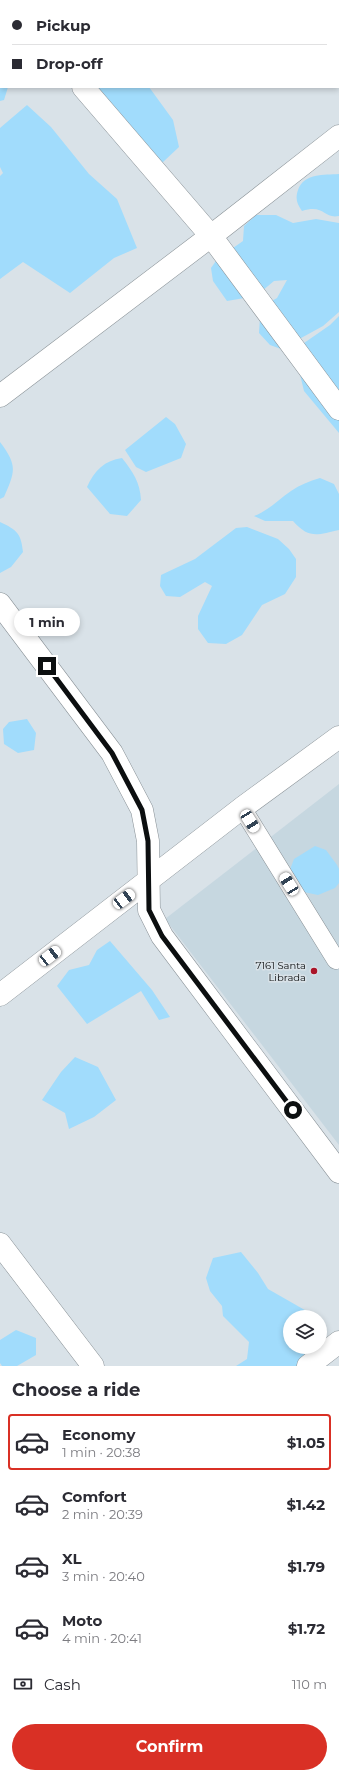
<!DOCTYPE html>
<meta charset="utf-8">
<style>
:root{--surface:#fff;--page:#f7f7f7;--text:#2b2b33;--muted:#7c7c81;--line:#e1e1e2;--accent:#d93025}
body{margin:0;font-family:Montserrat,sans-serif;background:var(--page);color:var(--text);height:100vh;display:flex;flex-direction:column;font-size:15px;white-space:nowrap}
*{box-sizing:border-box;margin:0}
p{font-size:13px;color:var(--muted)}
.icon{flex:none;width:22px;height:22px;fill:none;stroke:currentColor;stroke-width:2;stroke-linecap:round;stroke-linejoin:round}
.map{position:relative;height:1366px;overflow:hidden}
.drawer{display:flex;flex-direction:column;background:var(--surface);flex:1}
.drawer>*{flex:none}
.guide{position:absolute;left:0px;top:0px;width:339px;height:88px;box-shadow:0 2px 6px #0003;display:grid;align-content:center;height:88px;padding:0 12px;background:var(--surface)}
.fabs{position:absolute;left:283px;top:1310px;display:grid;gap:8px}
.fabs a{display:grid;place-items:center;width:44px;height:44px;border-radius:50%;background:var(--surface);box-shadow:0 2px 6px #0003;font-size:20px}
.end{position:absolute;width:18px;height:18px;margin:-9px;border:5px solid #0c0f10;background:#fff;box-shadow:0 0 0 2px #fff}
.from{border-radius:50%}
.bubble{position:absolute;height:28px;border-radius:14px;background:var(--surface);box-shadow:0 2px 6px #0003;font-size:13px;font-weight:700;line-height:28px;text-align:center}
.car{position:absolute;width:12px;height:24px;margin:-12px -6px;border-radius:5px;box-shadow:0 0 3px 1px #0007;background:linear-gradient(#fff 24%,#345 0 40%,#fff 0 76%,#345 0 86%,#fff 0)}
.guide b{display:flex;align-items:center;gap:14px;height:38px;font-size:15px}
.guide b+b{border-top:1px solid var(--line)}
.guide i{width:10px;height:10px;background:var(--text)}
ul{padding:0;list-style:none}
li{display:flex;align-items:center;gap:12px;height:56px;margin:0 8px 6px;padding:0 4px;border:2px solid transparent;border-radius:4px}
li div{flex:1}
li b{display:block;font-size:15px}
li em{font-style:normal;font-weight:700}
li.active{border-color:var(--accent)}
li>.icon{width:36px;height:36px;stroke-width:1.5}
h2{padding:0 12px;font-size:18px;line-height:48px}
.pay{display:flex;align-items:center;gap:10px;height:44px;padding:0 12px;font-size:15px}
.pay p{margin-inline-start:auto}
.primary-button{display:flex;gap:8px;margin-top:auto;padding:8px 12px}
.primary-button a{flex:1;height:46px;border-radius:24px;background:var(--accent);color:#fff;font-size:16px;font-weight:700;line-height:46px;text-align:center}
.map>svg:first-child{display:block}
</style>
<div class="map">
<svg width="339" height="1366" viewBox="0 0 339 1366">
<rect width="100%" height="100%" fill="#d9e2e8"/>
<path fill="#c6d7e0" d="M339 784V1145L165 919Z"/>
<path fill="#a1dcfc" d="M0 44 1 87H8L4 100 0 101Z
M93 87H149L173 120 179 147 162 163 142 152 116 143 102 120Z
M27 105 51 127 89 174 117 199 137 248 114 258 70 293 23 262 0 279V176L3 173 0 167V128Z
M339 174V216C323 219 325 204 302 211 297 204 295 199 298 190 304 173 324 175 339 174Z
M256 215H276L293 223 316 219 339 223V312L323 326 281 349 270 345 259 333 260 318 263 306 277 298 287 280 274 281 256 296 227 301 213 281 211 268 223 251 233 248 243 241 244 226Z
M339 316V433L304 391 294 350 330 325Z
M166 417 175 424 186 444 181 458 146 472 136 467 125 450Z
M0 442C18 466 15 471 4 497L0 499Z
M122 458C133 472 140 482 141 500L127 516 110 514 87 487C94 471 105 460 122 458Z
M320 478 334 484 339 494V530C317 535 309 539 293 521H265L254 516C268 511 279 499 291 491 300 485 309 481 320 478Z
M0 522C17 530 21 533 23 552L11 567 0 573Z
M247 527 278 539 289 549 296 559V577L285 594 262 605 242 635 226 644 208 643 198 629V616L212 586 205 582 180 597 166 596 160 586 161 575 195 559 236 528Z
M27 719 36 733 34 750 18 753 4 744 3 729 9 722Z
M315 846 326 850 337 865 339 869V883L335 888 318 895 299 891 288 875 294 859Z
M110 941 152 990 170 1017 159 1020 141 991 87 1024 57 986 69 970 89 965 97 950Z
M75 1057 98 1067 116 1100 94 1117 69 1129 65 1113 42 1100 61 1072Z
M241 1252 258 1273 268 1289 317 1317H290V1347H314L311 1355 296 1366H236L247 1359 249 1342 223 1316 222 1306 210 1291 206 1278 213 1258Z
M16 1330 36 1338V1355L17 1366H2L0 1363V1340Z"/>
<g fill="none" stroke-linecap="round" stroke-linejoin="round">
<g stroke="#8a9297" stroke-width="19">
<path id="service" d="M242 808 336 960"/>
</g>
<g stroke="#8a9297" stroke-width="23">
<path id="minor" d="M9 0 10 1
M83 87 211 236 339 409
M0 396 211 236 339 136
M0 604 112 753 142 810 148 841 149 910 162 936 339 1172
M0 995 242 808 339 737
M0 1244 93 1366
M308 1366 339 1342"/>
</g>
<use href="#service" stroke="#fff" stroke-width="18"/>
<use href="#minor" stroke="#fff" stroke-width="22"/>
</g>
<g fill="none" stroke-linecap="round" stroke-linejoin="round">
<path stroke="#0c0f10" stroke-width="5" d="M47 666 112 753 142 810 148 841 149 910 162 936 293 1110"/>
</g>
<circle fill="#aa1428" stroke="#d9e2e8" stroke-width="1.5" cx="314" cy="971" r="4"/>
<g text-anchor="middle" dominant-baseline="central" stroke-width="3" stroke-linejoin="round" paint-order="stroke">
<g font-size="10" fill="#0c0f10" stroke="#d9e2e8" text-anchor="end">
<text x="306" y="965">7161 Santa<tspan x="306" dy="12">Librada</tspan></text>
</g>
</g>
</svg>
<div class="fabs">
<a><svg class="icon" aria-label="layers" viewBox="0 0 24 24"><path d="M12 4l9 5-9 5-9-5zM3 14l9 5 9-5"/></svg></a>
</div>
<i class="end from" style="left:293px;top:1110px"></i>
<i class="end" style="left:47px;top:666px"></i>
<div class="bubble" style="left:14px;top:608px;width:66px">1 min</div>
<i class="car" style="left:250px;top:821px;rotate:148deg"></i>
<i class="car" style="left:289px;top:884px;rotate:328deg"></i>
<i class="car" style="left:124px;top:899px;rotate:53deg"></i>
<i class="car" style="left:50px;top:956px;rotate:52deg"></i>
<div class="guide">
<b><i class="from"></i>Pickup</b>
<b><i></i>Drop-off</b>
</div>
</div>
<section class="drawer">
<h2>Choose a ride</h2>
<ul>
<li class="active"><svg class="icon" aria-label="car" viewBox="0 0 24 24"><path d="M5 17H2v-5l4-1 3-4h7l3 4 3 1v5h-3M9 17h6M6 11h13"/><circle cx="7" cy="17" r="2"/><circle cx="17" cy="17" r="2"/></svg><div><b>Economy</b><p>1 min · 20:38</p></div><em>$1.05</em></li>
<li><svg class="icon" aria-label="car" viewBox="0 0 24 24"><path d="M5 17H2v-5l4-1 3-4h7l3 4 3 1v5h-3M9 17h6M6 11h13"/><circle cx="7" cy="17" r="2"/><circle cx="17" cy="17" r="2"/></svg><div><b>Comfort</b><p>2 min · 20:39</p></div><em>$1.42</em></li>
<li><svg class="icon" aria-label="car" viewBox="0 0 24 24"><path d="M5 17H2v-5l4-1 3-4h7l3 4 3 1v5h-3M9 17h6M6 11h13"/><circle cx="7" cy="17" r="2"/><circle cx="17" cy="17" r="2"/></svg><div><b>XL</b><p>3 min · 20:40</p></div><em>$1.79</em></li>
<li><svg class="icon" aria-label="car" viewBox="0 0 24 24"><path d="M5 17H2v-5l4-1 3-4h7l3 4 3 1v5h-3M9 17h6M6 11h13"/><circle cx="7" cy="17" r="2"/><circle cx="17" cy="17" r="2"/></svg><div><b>Moto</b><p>4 min · 20:41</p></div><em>$1.72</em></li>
</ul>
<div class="pay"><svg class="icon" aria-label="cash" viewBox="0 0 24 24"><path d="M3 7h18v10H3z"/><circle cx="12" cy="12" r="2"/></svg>Cash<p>110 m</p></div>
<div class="primary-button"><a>Confirm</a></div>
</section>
